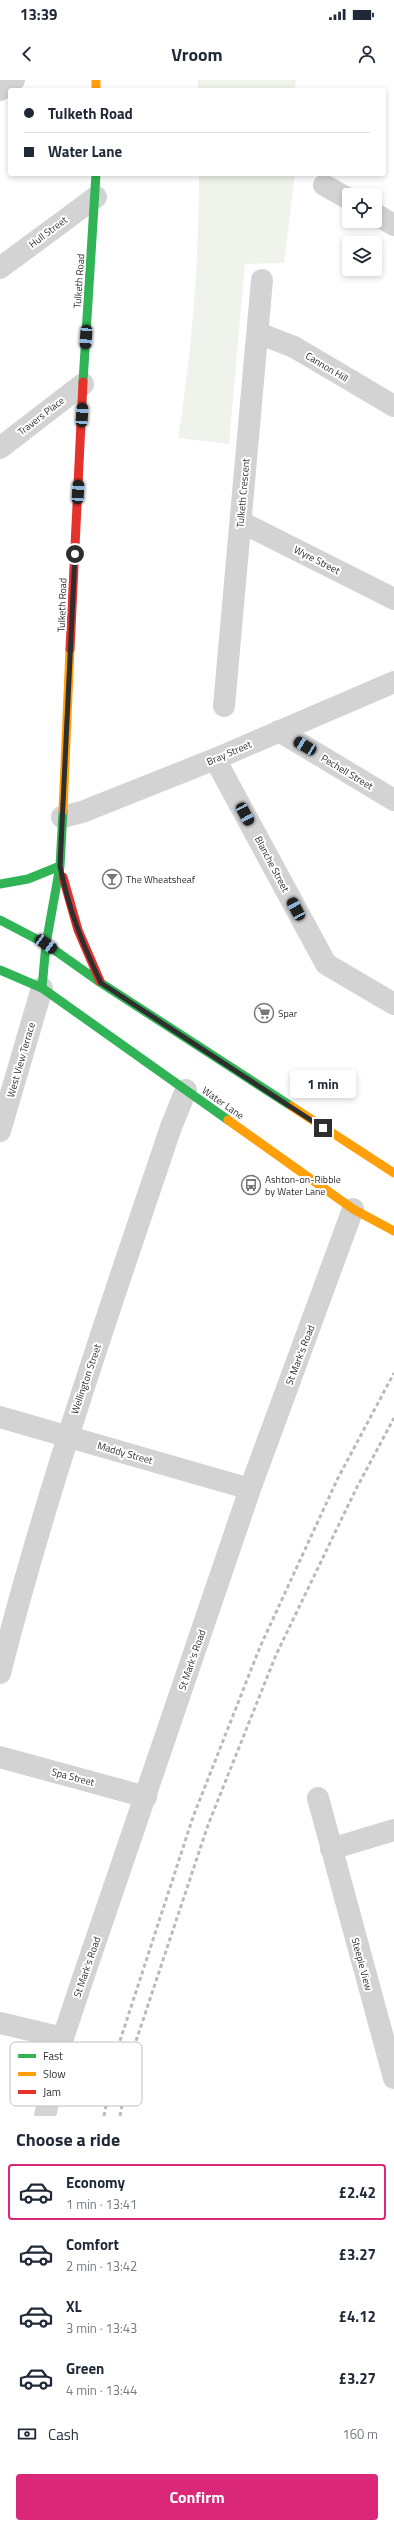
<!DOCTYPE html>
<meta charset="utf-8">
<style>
:root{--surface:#fff;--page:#f2f2f3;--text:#1f2937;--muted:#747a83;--line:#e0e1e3;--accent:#db2777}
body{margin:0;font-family:"Titillium Web",sans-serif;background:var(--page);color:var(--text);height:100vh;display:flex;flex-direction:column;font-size:15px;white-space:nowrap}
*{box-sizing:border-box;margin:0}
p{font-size:13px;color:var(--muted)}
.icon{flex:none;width:22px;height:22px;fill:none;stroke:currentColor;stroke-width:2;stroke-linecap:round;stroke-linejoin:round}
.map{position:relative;height:2036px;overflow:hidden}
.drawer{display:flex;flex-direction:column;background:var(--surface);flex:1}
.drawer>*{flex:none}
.top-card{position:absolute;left:8px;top:8px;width:378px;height:88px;border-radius:4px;box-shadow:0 2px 6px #0003;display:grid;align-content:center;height:88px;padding:0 16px;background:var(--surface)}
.buttons{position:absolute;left:342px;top:108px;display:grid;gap:8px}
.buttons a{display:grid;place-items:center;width:40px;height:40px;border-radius:4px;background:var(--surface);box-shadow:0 2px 6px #0003;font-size:20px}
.end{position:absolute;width:18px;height:18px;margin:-9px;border:5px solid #2e2e2e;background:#fff;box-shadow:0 0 0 2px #fff}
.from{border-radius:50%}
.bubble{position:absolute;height:28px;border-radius:4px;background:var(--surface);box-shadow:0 2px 6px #0003;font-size:13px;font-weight:700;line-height:28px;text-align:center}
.car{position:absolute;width:12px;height:24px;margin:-12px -6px;border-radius:5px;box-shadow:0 0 3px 1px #0007;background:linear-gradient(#222 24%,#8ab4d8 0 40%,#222 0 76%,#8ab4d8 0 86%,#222 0)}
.top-card b{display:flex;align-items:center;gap:14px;height:38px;font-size:15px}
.top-card b+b{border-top:1px solid var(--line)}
.top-card i{width:10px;height:10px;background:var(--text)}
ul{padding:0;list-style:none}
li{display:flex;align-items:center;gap:12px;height:56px;margin:0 8px 6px;padding:0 8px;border:2px solid transparent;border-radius:4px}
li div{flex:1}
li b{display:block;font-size:15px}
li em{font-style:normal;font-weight:700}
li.current{border-color:var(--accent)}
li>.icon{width:36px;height:36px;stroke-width:1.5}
h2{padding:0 16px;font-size:18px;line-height:48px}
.pay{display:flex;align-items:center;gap:10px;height:44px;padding:0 16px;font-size:15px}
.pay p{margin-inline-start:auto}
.action{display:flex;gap:8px;margin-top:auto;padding:8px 16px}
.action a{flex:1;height:46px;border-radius:4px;background:var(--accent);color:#fff;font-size:16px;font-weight:700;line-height:46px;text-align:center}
.status{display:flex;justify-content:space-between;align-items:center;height:28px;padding:0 20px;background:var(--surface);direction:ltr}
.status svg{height:11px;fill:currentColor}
header{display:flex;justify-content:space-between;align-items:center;height:52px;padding:0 16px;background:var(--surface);font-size:18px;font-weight:700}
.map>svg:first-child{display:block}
</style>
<div class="status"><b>13:39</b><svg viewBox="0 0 49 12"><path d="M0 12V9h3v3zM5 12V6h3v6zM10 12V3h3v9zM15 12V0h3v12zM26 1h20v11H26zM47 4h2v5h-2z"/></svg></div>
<header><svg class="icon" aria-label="back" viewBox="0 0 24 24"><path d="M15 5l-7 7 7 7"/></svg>Vroom<svg class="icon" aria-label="person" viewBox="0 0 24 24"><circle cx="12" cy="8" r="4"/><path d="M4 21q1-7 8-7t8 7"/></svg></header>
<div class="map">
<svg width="394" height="2036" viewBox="0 0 394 2036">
<rect width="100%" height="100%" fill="#fff"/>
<path fill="#f0f3ec" d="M198 0H296L295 10H198Z
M199 94H295L284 183 245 184 229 364 178 358C192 271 199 182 199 94Z"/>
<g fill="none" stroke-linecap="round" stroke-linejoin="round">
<path stroke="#d3d3d3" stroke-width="22" d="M0 10 14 0
M324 105 349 119
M375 134 394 145
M0 188 96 117
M258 253 294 267 394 326
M0 368 83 304
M241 442 394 519
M224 626 262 200
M279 651 394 720
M215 679 326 884 394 924
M62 737 82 732 215 679 394 602
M0 1051 42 908
M0 1337 250 1409
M0 1593C47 1408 110 1228 171 1047L186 1010
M0 1677 146 1717
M318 1718 394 1998
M331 1769 394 1750
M0 1943 63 1958
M45 2036 63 1958 84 1895 250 1409 353 1129"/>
<path stroke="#30b455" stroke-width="9" d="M83 302 96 94
M0 804 28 799 60 786
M0 840 46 864 101 903 291 1026
M0 890 42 908 228 1040
M42 908 46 864 60 786 63 731"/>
<path stroke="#ff9f0a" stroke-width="9" d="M96 0V10
M63 731 70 569
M291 1026 394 1093
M228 1040 353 1129 394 1151"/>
<path stroke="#e5322d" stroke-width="9" d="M70 569 83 302
M63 797 78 850 100 901"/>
<path stroke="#bababa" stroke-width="3" stroke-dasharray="4 3" stroke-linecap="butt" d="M104 2036 116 1973 193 1737 260 1567 338 1398 394 1293
M120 2036 131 1976 208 1745 276 1575 356 1409 394 1338"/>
</g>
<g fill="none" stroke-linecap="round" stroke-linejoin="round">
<path stroke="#2e2e2e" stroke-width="5" d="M75 474 60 786C69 830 82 863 101 903L323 1048"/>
</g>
<defs>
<g id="bar-ring" transform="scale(1)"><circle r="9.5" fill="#fff" stroke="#777" stroke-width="1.5"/><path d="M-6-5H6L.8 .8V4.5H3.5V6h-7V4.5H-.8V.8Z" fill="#777"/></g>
<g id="supermarket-ring" transform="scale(1)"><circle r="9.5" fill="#fff" stroke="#777" stroke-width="1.5"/><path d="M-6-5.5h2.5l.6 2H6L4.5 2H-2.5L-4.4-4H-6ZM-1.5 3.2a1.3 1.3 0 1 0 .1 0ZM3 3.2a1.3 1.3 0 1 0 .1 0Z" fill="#777"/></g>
<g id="bus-ring" transform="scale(1)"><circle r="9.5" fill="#fff" stroke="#777" stroke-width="1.5"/><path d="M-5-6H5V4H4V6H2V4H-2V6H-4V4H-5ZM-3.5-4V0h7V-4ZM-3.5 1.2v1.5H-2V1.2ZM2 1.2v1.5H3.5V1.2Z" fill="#777"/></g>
</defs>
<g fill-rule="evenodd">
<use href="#bar-ring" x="112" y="799"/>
<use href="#supermarket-ring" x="264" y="933"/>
<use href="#bus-ring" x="251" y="1105"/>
</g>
<g text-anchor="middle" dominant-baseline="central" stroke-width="4" stroke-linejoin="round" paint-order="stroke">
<g font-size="10" fill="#2e2e2e" stroke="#fff">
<text transform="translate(48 152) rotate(-37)">Hull Street</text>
<text transform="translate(79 201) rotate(-86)">Tulketh Road</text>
<text transform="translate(327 287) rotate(31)">Cannon Hill</text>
<text transform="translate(41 336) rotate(-38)">Travers Place</text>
<text transform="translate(243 413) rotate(-85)">Tulketh Crescent</text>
<text transform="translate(317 480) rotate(27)">Wyre Street</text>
<text transform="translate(62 525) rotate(-88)">Tulketh Road</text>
<text transform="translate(229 673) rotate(-23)">Bray Street</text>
<text transform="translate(347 692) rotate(31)">Pechell Street</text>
<text transform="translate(272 784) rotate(62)">Blanche Street</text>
<text transform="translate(21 980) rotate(-74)">West View Terrace</text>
<text transform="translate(223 1023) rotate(35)">Water Lane</text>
<text transform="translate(300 1275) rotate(-69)">St Mark's Road</text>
<text transform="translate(86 1299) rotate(-71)">Wellington Street</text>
<text transform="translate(125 1373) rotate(16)">Maddy Street</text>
<text transform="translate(192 1580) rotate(-71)">St Mark's Road</text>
<text transform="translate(73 1697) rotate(15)">Spa Street</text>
<text transform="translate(362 1884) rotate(75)">Steeple View</text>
<text transform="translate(87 1887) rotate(-71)">St Mark's Road</text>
</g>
<g font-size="10" fill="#2e2e2e" stroke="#fff" text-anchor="start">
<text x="126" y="799">The Wheatsheaf</text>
<text x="278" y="933">Spar</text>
<text x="265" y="1099">Ashton-on-Ribble<tspan x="265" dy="12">by Water Lane</tspan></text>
</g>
</g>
<rect x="10" y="1962" width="132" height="64" rx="6" fill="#fff" stroke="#c0c0c0" stroke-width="1"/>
<rect x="18" y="1974" width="18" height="4" fill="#30b455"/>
<rect x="18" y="1992" width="18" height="4" fill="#ff9f0a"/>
<rect x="18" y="2010" width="18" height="4" fill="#e5322d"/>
<g font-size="11" fill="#2e2e2e">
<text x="43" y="1980">Fast</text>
<text x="43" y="1998">Slow</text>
<text x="43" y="2016">Jam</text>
</g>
</svg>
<div class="buttons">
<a><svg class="icon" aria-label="locate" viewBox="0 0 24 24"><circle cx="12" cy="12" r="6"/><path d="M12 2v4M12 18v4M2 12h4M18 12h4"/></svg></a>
<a><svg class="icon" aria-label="layers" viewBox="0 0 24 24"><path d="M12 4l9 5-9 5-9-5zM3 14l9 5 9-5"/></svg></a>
</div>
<i class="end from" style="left:75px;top:474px"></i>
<i class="end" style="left:323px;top:1048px"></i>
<div class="bubble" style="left:290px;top:990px;width:66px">1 min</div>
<i class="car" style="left:86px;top:257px;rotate:184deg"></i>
<i class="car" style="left:82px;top:335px;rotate:3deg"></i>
<i class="car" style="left:78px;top:412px;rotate:3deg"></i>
<i class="car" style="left:305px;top:666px;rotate:301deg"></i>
<i class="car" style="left:245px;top:734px;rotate:152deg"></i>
<i class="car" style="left:296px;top:829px;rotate:332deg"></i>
<i class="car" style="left:46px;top:864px;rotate:126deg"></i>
<div class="top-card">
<b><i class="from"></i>Tulketh Road</b>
<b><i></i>Water Lane</b>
</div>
</div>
<section class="drawer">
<h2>Choose a ride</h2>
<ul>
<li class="current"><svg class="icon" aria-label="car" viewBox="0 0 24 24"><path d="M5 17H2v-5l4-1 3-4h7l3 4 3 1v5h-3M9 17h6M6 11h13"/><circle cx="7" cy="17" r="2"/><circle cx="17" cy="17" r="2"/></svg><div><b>Economy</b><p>1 min · 13:41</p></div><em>£2.42</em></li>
<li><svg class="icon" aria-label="car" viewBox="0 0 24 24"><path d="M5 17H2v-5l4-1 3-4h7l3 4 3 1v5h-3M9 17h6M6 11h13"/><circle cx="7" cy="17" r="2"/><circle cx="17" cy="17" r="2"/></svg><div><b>Comfort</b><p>2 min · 13:42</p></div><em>£3.27</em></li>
<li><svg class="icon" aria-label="car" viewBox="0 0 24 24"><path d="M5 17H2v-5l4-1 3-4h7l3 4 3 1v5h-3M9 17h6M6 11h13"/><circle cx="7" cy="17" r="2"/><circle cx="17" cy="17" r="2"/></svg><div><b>XL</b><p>3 min · 13:43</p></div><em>£4.12</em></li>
<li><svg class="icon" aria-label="car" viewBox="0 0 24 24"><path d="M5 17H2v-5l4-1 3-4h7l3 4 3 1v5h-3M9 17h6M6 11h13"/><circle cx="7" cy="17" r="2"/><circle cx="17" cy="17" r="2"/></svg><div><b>Green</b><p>4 min · 13:44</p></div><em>£3.27</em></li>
</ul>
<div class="pay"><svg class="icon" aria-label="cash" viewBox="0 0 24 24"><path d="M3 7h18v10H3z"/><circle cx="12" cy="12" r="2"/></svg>Cash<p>160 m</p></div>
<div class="action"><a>Confirm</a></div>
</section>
